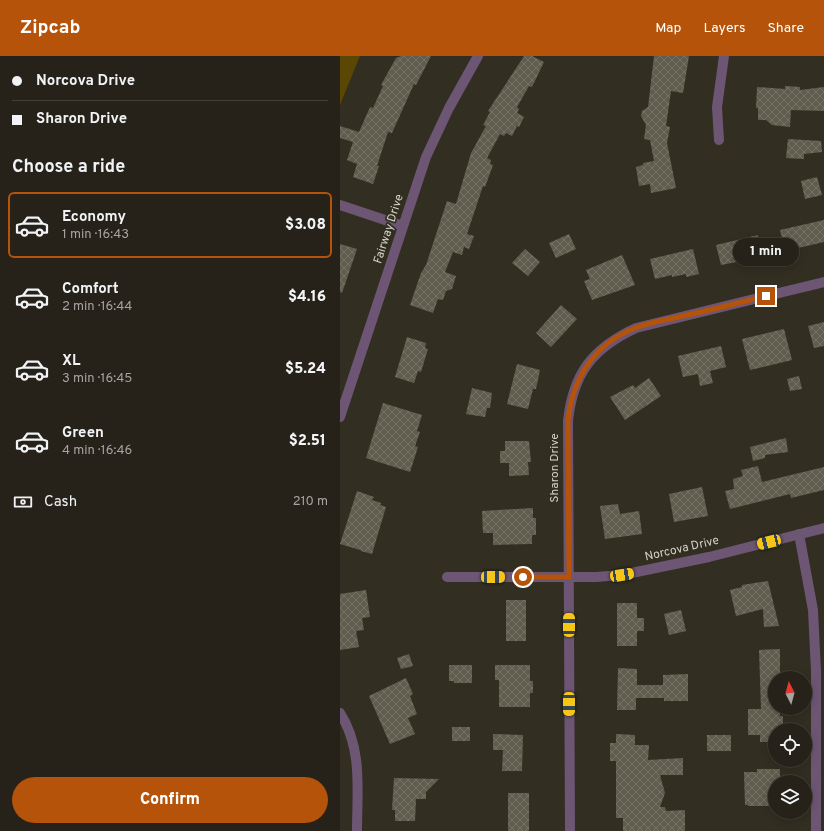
<!DOCTYPE html>
<meta charset="utf-8">
<style>
:root{--surface:#262219;--page:#322f26;--text:#f1f3f6;--muted:#a4a4a2;--line:#423f38;--accent:#b45309}
body{margin:0;font-family:Overpass,sans-serif;background:var(--page);color:var(--text);height:100vh;display:flex;flex-direction:column;font-size:15px;white-space:nowrap}
*{box-sizing:border-box;margin:0}
p{font-size:13px;color:var(--muted)}
.icon{flex:none;width:22px;height:22px;fill:none;stroke:currentColor;stroke-width:2;stroke-linecap:round;stroke-linejoin:round}
.map{position:relative;flex:1;overflow:hidden}
.sheet{display:flex;flex-direction:column;background:var(--surface);width:340px}
.sheet>*{flex:none}
.banner{display:grid;align-content:center;height:88px;padding:0 12px;background:var(--surface)}
.needle{width:26px;rotate:354deg}
.tools{position:absolute;left:428px;top:615px;display:grid;gap:8px}
.tools a{display:grid;place-items:center;width:44px;height:44px;border-radius:50%;background:var(--surface);box-shadow:0 2px 10px #0003,0 0 0 1px var(--line);font-size:20px}
.end{position:absolute;width:18px;height:18px;margin:-9px;border:5px solid #b45309;background:#fff;box-shadow:0 0 0 2px #fff}
.from{border-radius:50%}
.bubble{position:absolute;height:28px;border-radius:14px;background:var(--surface);box-shadow:0 2px 10px #0003,0 0 0 1px var(--line);font-size:13px;font-weight:800;line-height:28px;text-align:center}
.car{position:absolute;width:12px;height:24px;margin:-12px -6px;border-radius:5px;box-shadow:0 0 3px 1px #0007;background:linear-gradient(#f5c518 24%,#345 0 40%,#f5c518 0 76%,#345 0 86%,#f5c518 0)}
.banner b{display:flex;align-items:center;gap:14px;height:38px;font-size:15px}
.banner b+b{border-top:1px solid var(--line)}
.banner i{width:10px;height:10px;background:var(--text)}
ul{padding:0;list-style:none}
li{display:flex;align-items:center;gap:12px;height:66px;margin:0 8px 6px;padding:0 4px;border:2px solid transparent;border-radius:6px}
li div{flex:1}
li b{display:block;font-size:15px}
li em{font-style:normal;font-weight:800}
li.selected{border-color:var(--accent)}
li>.icon{width:36px;height:36px;stroke-width:1.5}
h2{padding:0 12px;font-size:18px;line-height:48px}
.pay{display:flex;align-items:center;gap:10px;height:44px;padding:0 12px;font-size:15px}
.pay p{margin-inline-start:auto}
.primary-button{display:flex;gap:8px;margin-top:auto;padding:8px 12px}
.primary-button a{flex:1;height:46px;border-radius:24px;background:var(--accent);color:#fff;font-size:16px;font-weight:800;line-height:46px;text-align:center}
header{display:flex;align-items:center;gap:24px;box-sizing:border-box;height:56px;padding:0 20px;background:var(--accent);color:#fff}
header strong{font-size:19px}
nav{display:flex;gap:22px;margin-inline-start:auto;font-size:14px}
main{display:flex;flex:1;min-height:0}
.map>svg:first-child{display:block}
</style>
<header>
<strong>Zipcab</strong>
<nav><a>Map</a><a>Layers</a><a>Share</a></nav>
</header>
<main>
<section class="sheet">
<div class="banner">
<b><i class="from"></i>Norcova Drive</b>
<b><i></i>Sharon Drive</b>
</div>
<h2>Choose a ride</h2>
<ul>
<li class="selected"><svg class="icon" aria-label="car" viewBox="0 0 24 24"><path d="M5 17H2v-5l4-1 3-4h7l3 4 3 1v5h-3M9 17h6M6 11h13"/><circle cx="7" cy="17" r="2"/><circle cx="17" cy="17" r="2"/></svg><div><b>Economy</b><p>1 min · 16:43</p></div><em>$3.08</em></li>
<li><svg class="icon" aria-label="car" viewBox="0 0 24 24"><path d="M5 17H2v-5l4-1 3-4h7l3 4 3 1v5h-3M9 17h6M6 11h13"/><circle cx="7" cy="17" r="2"/><circle cx="17" cy="17" r="2"/></svg><div><b>Comfort</b><p>2 min · 16:44</p></div><em>$4.16</em></li>
<li><svg class="icon" aria-label="car" viewBox="0 0 24 24"><path d="M5 17H2v-5l4-1 3-4h7l3 4 3 1v5h-3M9 17h6M6 11h13"/><circle cx="7" cy="17" r="2"/><circle cx="17" cy="17" r="2"/></svg><div><b>XL</b><p>3 min · 16:45</p></div><em>$5.24</em></li>
<li><svg class="icon" aria-label="car" viewBox="0 0 24 24"><path d="M5 17H2v-5l4-1 3-4h7l3 4 3 1v5h-3M9 17h6M6 11h13"/><circle cx="7" cy="17" r="2"/><circle cx="17" cy="17" r="2"/></svg><div><b>Green</b><p>4 min · 16:46</p></div><em>$2.51</em></li>
</ul>
<div class="pay"><svg class="icon" aria-label="cash" viewBox="0 0 24 24"><path d="M3 7h18v10H3z"/><circle cx="12" cy="12" r="2"/></svg>Cash<p>210 m</p></div>
<div class="primary-button"><a>Confirm</a></div>
</section>
<div class="map">
<svg width="484" height="775" viewBox="0 0 484 775">
<defs>
<pattern id="building-cross-hatch" width="8" height="8" patternUnits="userSpaceOnUse"><rect width="8" height="8" fill="#605c4e"/><path d="M0 0l8 8M0 8l8-8" fill="none" stroke="#767266"/></pattern>
</defs>
<rect width="100%" height="100%" fill="#322e21"/>
<path fill="#594703" d="M0 0H20L0 49Z"/>
<path fill="url(#building-cross-hatch)" d="M61 0H91L76 29 74 28 52 77 48 76 37 110H39L33 128 13 121 17 108 7 104 13 86 0 82V70L19 76 30 51 33 52 43 30 41 29 56 2Z
M184 0H192L204 6 192 31 189 30 177 51 179 53 177 57 184 61 179 71 177 70 172 80 166 77 164 80 160 78 147 102 151 104 150 108 153 109 145 131 143 130 127 178 134 180 129 193 124 191 122 199 113 196 105 216 116 220 112 233 106 235 103 244 98 243 93 257 70 249 81 217 86 209 107 145 116 148 131 97 146 70 143 69 150 56 148 55Z
M314 0H349L343 37 331 35 326 70 330 71 327 87 336 132 311 137 310 128 299 130 296 111 303 109V107L314 105 310 84 304 83 306 69 301 60 302 55 308 51Z
M445 30 460 31V34L484 31V55L451 54 450 71 432 69 426 64H418V52H416L417 31 445 33Z
M448 83 481 85 482 96 464 98V103L446 102Z
M477 121 482 139 465 143 461 125Z
M484 164V186L445 195 440 174Z
M229 178 236 193 216 202 209 187Z
M418 179 423 201 381 209 376 189Z
M0 188 17 193 2 237 0 236Z
M185 193 200 206 188 220 172 207Z
M353 193 359 218 346 221V218L332 221V219L315 223 310 203Z
M282 199 295 229 252 244 244 225 250 223 246 214Z
M221 249 237 263 211 291 196 277Z
M484 266V290L474 292 468 270Z
M444 273 452 304 410 314 402 283Z
M67 281 86 287 85 292 88 293 81 316 78 315 74 327 55 321Z
M381 290 386 311 370 315 373 327 360 330 358 318 343 321 338 300Z
M177 308 200 314 196 333H193L188 353 167 348Z
M459 320 462 333 450 335 447 323Z
M309 322 321 340 285 364 270 341 293 329 295 332Z
M132 332 152 337 150 352H147L145 361 126 358Z
M43 347 82 359 77 375 80 376 75 390 78 391 70 416 26 402Z
M446 382 448 396 425 399V402L413 405 410 391Z
M165 385H189L191 406H188L189 419 169 420V407H160V395H165Z
M418 410 422 426 484 411V434L451 442 450 438 390 453 385 435 394 433 393 423 403 420 401 414Z
M362 431 368 460 334 466 329 438Z
M17 435 34 441 32 444 41 447 40 449 46 451 32 498 21 495 19 491 20 494 0 488Z
M278 448 280 458 299 455 302 478 265 483 260 450Z
M193 452V462H196V479H192V488L153 489V477H143L142 455Z
M428 525 439 570 424 571 423 553 396 560 390 534 402 531V529Z
M26 534 30 561 22 562 24 574 16 575 19 591 0 594V538Z
M166 544H186V585H166Z
M277 547H297V562H304V575H297V590H277Z
M341 554 346 575 329 579 324 558Z
M440 593V622H435V652H440V660H443V671H440V674H435V686H420V679H408V653H421L419 594Z
M69 598 73 610 61 613 57 602Z
M109 609H132V627H114V625H109Z
M155 609H190V625H193V637H190V651H159V624H155Z
M278 612 297 613V629H323V619L348 618V645H324V642H296V654H277Z
M66 622 73 638 70 640 77 658 68 662 75 678 50 688 29 640Z
M112 671H130V685H112Z
M153 678 183 679 182 715H162L163 694H153Z
M276 678 295 679V689H309L308 704 343 702V719H320L325 737 320 751H325L326 755 345 754V775H283V762H276V705H270V687H276Z
M367 679H391V695H367Z
M417 713H440V726H435V750H408V749H405L404 716H417Z
M54 722 99 723 86 736V743H76L75 765H55V754H52Z
M168 737H189V775H168Z"/>
<g fill="none" stroke-linecap="round" stroke-linejoin="round">
<path stroke="#6c5674" stroke-width="10" d="M379 84 377 51 384 0
M0 149 63 170
M0 361 86 101 109 52 138 0
M459 478 473 554 476 615V775
M107 521H256L282 519 369 501 484 472
M0 657C23 693 17 735 17 775
M230 775 228 365C233 317 253 292 296 272L484 226"/>
</g>
<g fill="none" stroke-linecap="round" stroke-linejoin="round">
<path stroke="#b45309" stroke-width="5" d="M183 521H229L228 365C232 323 254 288 295 272 310 266 327 264 343 260 371 254 398 247 426 240"/>
</g>
<g text-anchor="middle" dominant-baseline="central" stroke-width="3.5" stroke-linejoin="round" paint-order="stroke">
<g font-size="12" fill="#d4d2ca" stroke="#322e21">
<text transform="translate(49 173) rotate(-72)">Fairway Drive</text>
<text transform="translate(215 412) rotate(-90)">Sharon Drive</text>
<text transform="translate(342 493) rotate(-13)">Norcova Drive</text>
</g>
</g>
</svg>
<div class="tools">
<a><svg class="needle" viewBox="-14 -14 28 28"><path d="M0-13l5 13h-10z" fill="#e53935"/><path d="M0 13l5-13h-10z" fill="#a4a4a2"/></svg></a>
<a><svg class="icon" aria-label="locate" viewBox="0 0 24 24"><circle cx="12" cy="12" r="6"/><path d="M12 2v4M12 18v4M2 12h4M18 12h4"/></svg></a>
<a><svg class="icon" aria-label="layers" viewBox="0 0 24 24"><path d="M12 4l9 5-9 5-9-5zM3 14l9 5 9-5"/></svg></a>
</div>
<i class="end from" style="left:183px;top:521px"></i>
<i class="end" style="left:426px;top:240px"></i>
<div class="bubble" style="left:393px;top:182px;width:66px">1 min</div>
<i class="car" style="left:429px;top:486px;rotate:256deg"></i>
<i class="car" style="left:282px;top:519px;rotate:81deg"></i>
<i class="car" style="left:153px;top:521px;rotate:90deg"></i>
<i class="car" style="left:229px;top:569px;rotate:0deg"></i>
<i class="car" style="left:229px;top:648px;rotate:180deg"></i>
</div>
</main>
